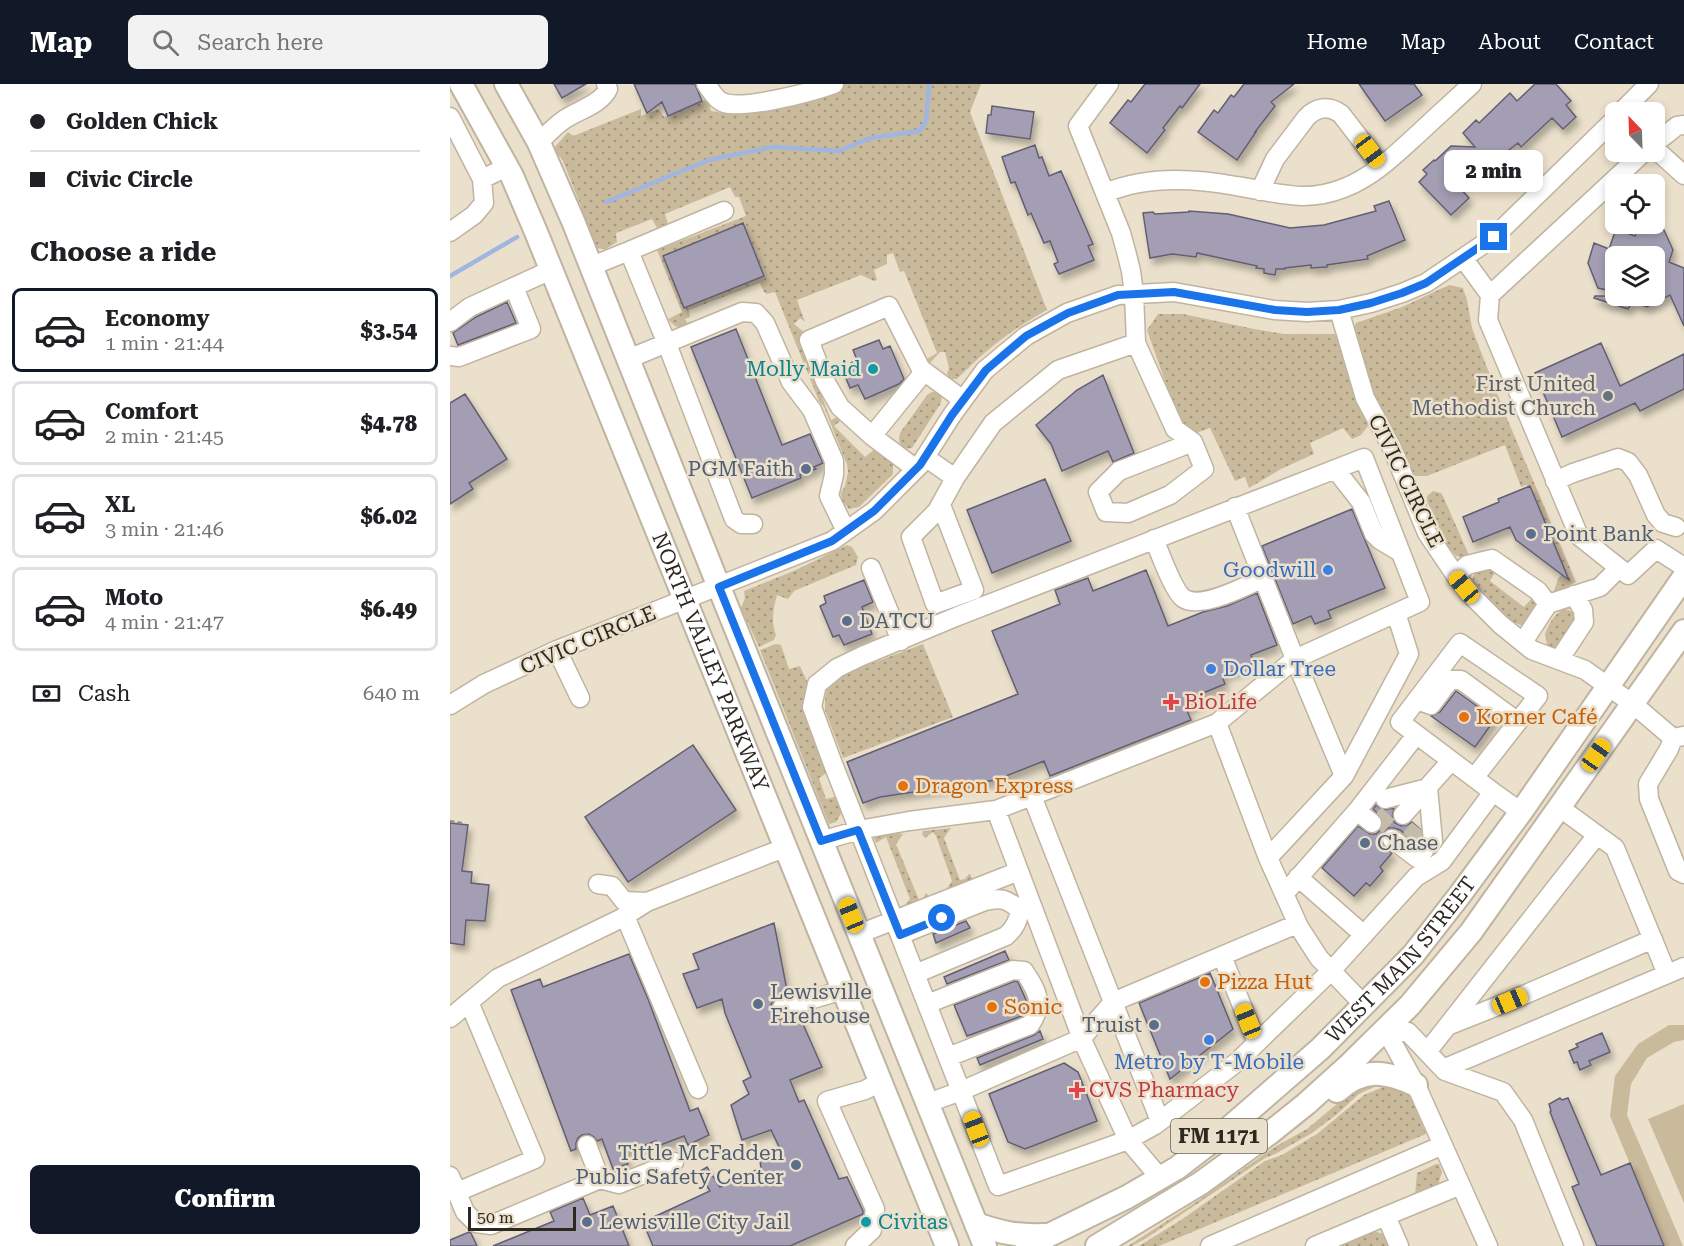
<!DOCTYPE html>
<meta charset="utf-8">
<style>
:root{--surface:#fff;--page:#f2f2f2;--text:#202124;--muted:#757577;--line:#e0e0e0;--accent:#111827}
body{margin:0;font-family:"Roboto Serif",serif;background:var(--page);color:var(--text);height:100vh;display:flex;flex-direction:column;font-size:22px;white-space:nowrap}
*{box-sizing:border-box;margin:0}
p{font-size:20px;color:var(--muted)}
.icon{flex:none;width:33px;height:33px;fill:none;stroke:currentColor;stroke-width:2;stroke-linecap:round;stroke-linejoin:round}
.map{position:relative;flex:1;overflow:hidden}
.side{display:flex;flex-direction:column;background:var(--surface);width:450px}
.side>*{flex:none}
.guide{display:grid;align-content:center;height:132px;padding:0 30px;background:var(--surface)}
.needle{width:39px;rotate:337deg}
.controls{position:absolute;left:1155px;top:18px;display:grid;gap:12px}
.controls a{display:grid;place-items:center;width:60px;height:60px;border-radius:9px;background:var(--surface);box-shadow:0 3px 9px #0003;font-size:30px}
.scale{position:absolute;left:18px;bottom:15px;width:108px;box-sizing:border-box;padding-left:6px;border:3px solid #2d2921;border-top:0;font-size:16px;line-height:21px;white-space:nowrap;color:#2d2921;-webkit-text-stroke:4px #ebe0cb;paint-order:stroke}
.end{position:absolute;width:27px;height:27px;margin:-14px;border:8px solid #1a73e8;background:#fff;box-shadow:0 0 0 3px #fff}
.from{border-radius:50%}
.bubble{position:absolute;height:42px;border-radius:9px;background:var(--surface);box-shadow:0 3px 9px #0003;font-size:20px;font-weight:800;line-height:42px;text-align:center}
.car{position:absolute;width:18px;height:36px;margin:-18px -9px;border-radius:8px;box-shadow:0 0 4px 2px #0007;background:linear-gradient(#f5c518 24%,#345 0 40%,#f5c518 0 76%,#345 0 86%,#f5c518 0)}
.guide b{display:flex;align-items:center;gap:21px;height:57px;font-size:22px}
.guide b+b{border-top:2px solid var(--line)}
.guide i{width:15px;height:15px;background:var(--text)}
ul{padding:0;list-style:none}
li{display:flex;align-items:center;gap:18px;height:84px;margin:0 12px 9px;padding:0 18px;border:3px solid var(--line);border-radius:9px}
li div{flex:1}
li b{display:block;font-size:22px}
li em{font-style:normal;font-weight:800}
li.current{border-color:var(--accent)}
li>.icon{width:54px;height:54px;stroke-width:1.5}
h2{padding:0 30px;font-size:27px;line-height:72px}
.pay{display:flex;align-items:center;gap:15px;height:66px;padding:0 30px;font-size:22px}
.pay p{margin-inline-start:auto}
.button{display:flex;gap:12px;margin-top:auto;padding:12px 30px}
.button a{flex:1;height:69px;border-radius:9px;background:var(--accent);color:#fff;font-size:24px;font-weight:800;line-height:69px;text-align:center}
header{display:flex;align-items:center;gap:36px;box-sizing:border-box;height:84px;padding:0 30px;background:var(--accent);color:#fff}
header strong{font-size:28px}
nav{display:flex;gap:33px;margin-inline-start:auto;font-size:21px}
.search{width:420px;height:54px;background:var(--page);display:flex;align-items:center;gap:15px;box-sizing:border-box;padding:0 21px;border-radius:9px;color:var(--muted);font-size:22px}
main{display:flex;flex:1;min-height:0}
.map>svg:first-child{display:block}
</style>
<header>
<strong>Map</strong>
<div class="search"><svg class="icon" aria-label="search" viewBox="0 0 24 24"><circle cx="10" cy="10" r="6"/><path d="M15 15l6 6"/></svg>Search here</div>
<nav><a>Home</a><a>Map</a><a>About</a><a>Contact</a></nav>
</header>
<main>
<section class="side">
<div class="guide">
<b><i class="from"></i>Golden Chick</b>
<b><i></i>Civic Circle</b>
</div>
<h2>Choose a ride</h2>
<ul>
<li class="current"><svg class="icon" aria-label="car" viewBox="0 0 24 24"><path d="M5 17H2v-5l4-1 3-4h7l3 4 3 1v5h-3M9 17h6M6 11h13"/><circle cx="7" cy="17" r="2"/><circle cx="17" cy="17" r="2"/></svg><div><b>Economy</b><p>1 min · 21:44</p></div><em>$3.54</em></li>
<li><svg class="icon" aria-label="car" viewBox="0 0 24 24"><path d="M5 17H2v-5l4-1 3-4h7l3 4 3 1v5h-3M9 17h6M6 11h13"/><circle cx="7" cy="17" r="2"/><circle cx="17" cy="17" r="2"/></svg><div><b>Comfort</b><p>2 min · 21:45</p></div><em>$4.78</em></li>
<li><svg class="icon" aria-label="car" viewBox="0 0 24 24"><path d="M5 17H2v-5l4-1 3-4h7l3 4 3 1v5h-3M9 17h6M6 11h13"/><circle cx="7" cy="17" r="2"/><circle cx="17" cy="17" r="2"/></svg><div><b>XL</b><p>3 min · 21:46</p></div><em>$6.02</em></li>
<li><svg class="icon" aria-label="car" viewBox="0 0 24 24"><path d="M5 17H2v-5l4-1 3-4h7l3 4 3 1v5h-3M9 17h6M6 11h13"/><circle cx="7" cy="17" r="2"/><circle cx="17" cy="17" r="2"/></svg><div><b>Moto</b><p>4 min · 21:47</p></div><em>$6.49</em></li>
</ul>
<div class="pay"><svg class="icon" aria-label="cash" viewBox="0 0 24 24"><path d="M3 7h18v10H3z"/><circle cx="12" cy="12" r="2"/></svg>Cash<p>640 m</p></div>
<div class="button"><a>Confirm</a></div>
</section>
<div class="map">
<svg width="1234" height="1162" viewBox="0 0 1234 1162">
<defs>
<pattern id="grass-dots" width="8" height="8" patternUnits="userSpaceOnUse" patternTransform="scale(1.5)"><rect width="8" height="8" fill="#caba9c"/><path d="M2 2h.1M6 6h.1" fill="none" stroke="#a4977f" stroke-width="1.8" stroke-linecap="round"/></pattern>
<filter id="shadow"><feDropShadow dx="3.5" dy="6" stdDeviation="3" flood-color="#0004"/></filter>
</defs>
<rect width="100%" height="100%" fill="#ebe0cb"/>
<path fill="url(#grass-dots)" d="M395 0H531L520 28 597 226C561 246 537 265 507 295H500L497 290 499 284 495 268H490L479 280 477 275 487 269 454 187 450 188 443 169 437 171V180L424 186 427 196 424 197 411 191 347 216 355 238 350 234 344 240 360 253 350 256 379 331 381 336 392 331 394 334 384 342 415 373 426 364 443 380V390L409 423 399 425 392 417 391 409 395 402 398 388 397 380 374 323 369 317 325 208 317 210 314 208 310 199 239 226 240 233 235 235 237 239 241 237 242 240C232 247 225 244 218 235L232 228 207 166 296 132 289 113H285L280 103 215 130 218 140 207 144 202 135 166 149 167 158 156 165 144 164 132 132 131 122 112 75 103 65 118 48 123 52 191 25V32L209 25 214 33 258 15 261 27 274 29 335 19Z
M999 201 1013 204 1017 216 1022 244 1031 268 1056 332 1126 498 1103 510 1108 495 1114 487 1080 407 1077 401 1071 403 1055 361 977 392H965L927 322 903 246 906 239 952 223Z
M708 230H733L804 245 834 250H885L918 342 911 351 902 355 893 344 860 359 864 370 831 385 799 404 795 393 785 397 760 344 746 349 735 345 718 306 697 246Z
M489 307 492 309 491 319 462 364 455 365C449 360 448 357 450 349L477 311 482 308Z
M983 407 991 409 993 412 1018 469 1017 474 1006 472 998 463 977 417V412Z
M397 461 402 463 408 473 406 481 344 507 338 515 327 511C323 526 321 537 326 551L324 556 309 563 291 524 295 514 294 507 346 486Z
M1037 483 1046 487 1040 497 1074 523 1082 514 1087 522 1073 542 1058 536 1022 497C1023 488 1029 486 1037 483Z
M1115 525C1125 527 1125 532 1128 541L1107 566 1103 565 1097 561 1095 550C1099 540 1104 529 1115 525Z
M326 560 331 561 339 585 350 582 357 597 355 626 378 688 369 694 376 715 388 712 392 728 386 738 379 740 310 566Z
M473 560 503 633 393 674 375 626V615L377 604 391 591Z
M501 744 494 754 510 796 515 795 519 790H520L523 796 497 808 496 806 502 797 486 752 483 748 475 754 472 750 473 747Z
M448 749 453 750 446 760 469 816 473 814 476 809 480 814 452 824 460 815 436 753 426 759 423 752 427 750Z
M932 996 955 1007 961 1014 976 1050 709 1162H689L731 1136 815 1077 832 1071 867 1050 914 1011 931 1004Z
M912 999 928 1001 909 1010 886 1031 862 1049 827 1069 815 1074 695 1155 682 1162H678L746 1118 823 1064 857 1045Z
M986 1080H989L992 1088 988 1101 965 1111 967 1089Z
M923 1148C935 1148 937 1153 942 1162H890Z"/>
<path fill="#caba9c" d="M1219 941H1234V956L1224 958 1197 974 1181 1000 1177 1031 1233 1162H1214L1160 1032 1165 992 1188 960Z
M1234 1020V1119L1198 1035Z"/>
<g fill="none" stroke-linecap="round" stroke-linejoin="round">
<path stroke="#a0b6e0" stroke-width="4.5" d="M156 118 259 76 323 63 389 67 420 54 469 47 476 38 479 0
M0 192 67 153"/>
</g>
<path fill="#a39eb3" stroke="#635f72" stroke-width="1.5" filter="url(#shadow)" d="M104 0H136L112 14Z
M184 0H245L252 17 218 32 212 18 197 29Z
M695 0H750L732 24 730 22 713 44 715 46 697 69 660 39 678 16 681 18Z
M794 0H844L821 18 825 22 805 48H806L787 76 748 48 764 26 768 29 781 11 784 13Z
M909 0H964L972 11 935 37Z
M1085 0H1106L1121 17 1116 21 1126 33 1113 45 1102 34 1071 63 1068 59 1042 79V81L1036 75 1008 102 1019 114 1001 131 969 98 977 90 973 86 984 76 985 77 1001 62 1025 63 1013 49 1026 36 1029 39 1060 9 1067 17Z
M542 22 584 28 580 55 536 49 538 31H541Z
M585 61 589 74 592 73 599 92 611 87 643 160 638 162 644 176 609 190 604 180 608 178 600 157 594 159 581 129 578 131 565 98 561 99 552 73Z
M939 117 955 156 917 172 918 175 877 181V183L861 184V181L835 184V185H826L825 191 814 189V185L806 184 807 182 747 169 746 173 722 170 700 174 693 129 703 128 705 130 739 128V127L778 130 840 144 874 141 926 127 924 122Z
M293 139 314 192 234 224 213 172Z
M1189 140H1195L1214 146 1223 166 1219 178 1234 184V242L1220 211 1197 223 1182 218 1178 225 1144 214 1145 212H1204V172H1166V208L1148 204 1138 179 1144 159 1159 165 1166 145 1185 152Z
M57 218 66 239 8 261 3 249 26 233Z
M286 245 332 361 360 350 373 379 364 383 366 385 350 391 351 394 302 414 241 263Z
M429 256 433 265 440 262 454 295 449 300 415 315 408 301 400 304 393 287 402 283 401 279 407 276 403 266Z
M1151 259 1170 302 1234 270V305L1190 327 1185 319 1112 353 1085 289Z
M653 291 684 369 663 378 658 367 612 387 601 360 586 341 627 306Z
M15 310 57 375 19 399 23 405 0 420V319Z
M595 395 621 457 542 489 517 426Z
M1080 402 1119 496 1066 456 1060 443 1023 458 1013 433 1049 418 1048 415Z
M902 425 935 504 878 527 881 534 865 540 861 532 843 540 812 462Z
M696 486 718 542 753 528 777 522 807 509 827 561 801 571 804 579 772 592 775 600 746 612 749 619 736 624 741 636 600 692 594 677 546 696 430 713 413 719 397 678 568 610 542 547 610 520 605 506 638 494 643 507Z
M414 496 423 518 412 523 422 550 394 561 389 551 383 553 370 522 376 519 374 512Z
M1006 607 1045 635 1025 663 981 632 990 628Z
M243 661 286 726 178 798 135 733Z
M926 721 933 726 944 724 942 734 945 739 951 742 957 741 962 738 971 746 972 756 966 759 950 746 944 744H938L933 748 931 753V759L942 769 930 783 933 787 920 802 916 799 904 812 872 784 908 742 920 750H926L930 746 933 741V735L923 725Z
M0 739 18 741 12 787 22 788 21 799 39 801 35 837 16 836 14 861 0 859Z
M516 837 520 844 486 859 483 850Z
M324 839 336 901 340 910 324 916 321 921V928L325 933 330 935 349 931 372 983 340 996 349 1018 354 1016 389 1095 397 1093 413 1127V1130L340 1162H203L193 1138 260 1107 249 1088 257 1083 270 1103 311 1084 310 1077 332 1069 321 1046 292 1056 281 1021 299 1010 293 997 301 993 275 929 272 915 247 924 233 890 249 885 243 870Z
M555 867 559 876 497 900 494 893Z
M179 870 198 915 240 1027 248 1024 259 1051 238 1061 234 1052 208 1062 206 1057 174 1069 178 1080 163 1085 152 1055 147 1057 144 1053 139 1050 132 1051 128 1054 126 1059V1065L121 1067 61 906 90 895 93 903Z
M760 889 783 945 720 995 689 919Z
M565 897 568 898 576 916V923L572 932 517 952 504 921Z
M590 947 593 955 530 981 527 974 584 951Z
M1152 949 1160 968 1139 977 1141 981 1130 986 1127 978 1124 979 1119 967 1128 963 1126 960Z
M614 979 628 988 647 1037 575 1065 558 1058 539 1010Z
M1110 1014 1112 1016 1118 1014 1151 1091 1180 1079 1214 1162H1147L1122 1103 1129 1100 1100 1028 1101 1027 1099 1020Z
M133 1114 140 1131 163 1122 179 1162H43L104 1137 100 1128Z
M19 1148 21 1149 27 1162H0V1156Z"/>
<g fill="none" stroke-linecap="round" stroke-linejoin="round">
<path stroke="#c5bba9" stroke-width="18" stroke-dasharray="18 9" stroke-linecap="butt" d="M926 743 944 723
M960 755 969 744"/>
<g stroke="#bfb4a0" stroke-width="21">
<path id="minor" d="M256 0C260 5 265 15 272 18 291 27 362 8 384 0
M659 0 628 42 671 149 676 167 681 187 684 210 686 259 725 345 743 358 754 385 720 411 678 429 656 428 648 408 669 387 743 358
M1171 28 1199 0
M0 33 32 95
M89 59C97 50 105 42 115 35 129 26 151 20 158 5L156 0
M1204 60 1227 42 1234 41
M1204 64 1234 91
M810 107 825 75 856 34C866 23 879 21 891 30L931 82
M655 109C695 92 744 94 786 102 826 108 854 120 894 104 923 93 946 70 968 50 986 33 1004 17 1022 0
M0 148 24 131 34 119 32 95 57 83
M179 167 274 127
M1013 174 1040 211 1038 236 1129 452 1178 491 1206 465 1234 483
M142 182 179 167 217 260 284 435 291 440H303
M1040 211 1194 68
M889 226 915 314 942 364 977 449 1006 492 1024 514 1050 540 1082 566 1135 586 1183 620 1223 654
M0 238 20 223 101 186
M0 272 9 273 81 245 64 203
M178 275 292 228 306 229 315 239 341 298 362 326 384 377V391L379 412 396 447
M422 352 474 288
M475 373 505 394 543 339 608 286 686 259
M466 385 422 352 390 323 375 297 359 256 439 222 471 285 513 316
M885 385 911 418 924 450 930 456 950 468
M1105 397 1123 389 1168 374 1178 378 1188 391 1206 431 1213 439 1226 443
M491 421 524 506 485 520 461 453 487 427 505 394
M704 455C710 469 723 506 733 514 749 526 797 502 813 494
M421 484 451 557
M1006 492 1017 481 1042 475 1088 507 1098 520 1073 558
M1098 520 1150 503 1169 484
M107 566 130 614
M1109 576 1134 538 1133 526 1124 511
M967 616 981 621 1000 596H1011L1068 638
M0 621 34 600 107 566 382 457 424 427 470 381 502 331 535 286 576 252 617 229 668 211 724 208 824 226 857 228 889 226 921 219 952 209 976 199 1044 153 1166 34
M767 639 818 774
M1233 652 1223 654 1219 665 1198 700 1199 715 1228 787 1234 790
M894 692 959 570 946 529
M978 704 983 757
M1043 708 1071 728
M935 715 978 704
M1109 723 1165 764 1217 890
M546 726 767 639 845 575 785 423
M907 727 966 651
M953 731 1001 677
M942 755 967 774 974 767
M371 757 409 746 459 737 546 726 634 960 678 1056 705 1041 787 978 881 887 966 793 992 777 1043 708 950 638 1010 559 1088 612 1024 694
M848 793 914 851
M148 800 162 802 174 817 197 818 321 769 336 764
M834 810 907 727 922 739
M175 832 248 1005
M409 850 569 787
M450 851 535 817C551 813 557 815 570 826 568 837 565 844 556 852L465 890
M772 872 807 959
M477 920 563 886 574 887C587 907 595 919 580 941L498 973
M332 924 393 906
M0 934 48 894 170 835 197 818
M1000 941 1060 917 1203 855
M935 945 958 948 995 987 1053 1008 1073 1036 1124 1162
M935 945 966 1001 1038 1162
M977 968 1147 751
M993 985 1234 883
M478 1019 511 1007 632 954 663 918 582 712
M710 1037 663 918 847 840
M137 1061 150 1095
M0 1092 15 1128 26 1139 41 1141 150 1095 169 1100 224 1078
M710 1094 678 1056 548 1102 383 680 362 623 367 600 370 598 387 584 412 572 508 532 914 374 970 518 845 575 894 692 818 774 849 843 869 874 914 921
M7 1108 85 1075 19 918
M405 1162 422 1146 425 1125 377 1017 415 1006 430 998
M760 1162 993 1061
M865 1162 936 1132
M949 1162 936 1132 1011 1101"/>
</g>
<g stroke="#bfb4a0" stroke-width="26">
<g id="major">
<path id="s1" d="M11 0 62 92 86 148 497 1162"/>
<path d="M56 0 89 59 123 137 269 503 535 1162"/>
<path d="M887 1007C914 983 936 987 966 1001"/>
<path d="M526 1140C553 1149 566 1152 594 1151"/>
<path id="s2" d="M577 1162 677 1113 727 1084 779 1044 870 965 963 871 1009 812 1071 728 1234 493"/>
<path d="M647 1162 751 1099 821 1048 856 1020 897 983 960 921 1021 848 1234 547"/>
</g>
</g>
<path stroke="#908879" stroke-width="2" stroke-dasharray="4.5 3" stroke-linecap="butt" d="M0 737 13 739"/>
<use href="#minor" stroke="#fff" stroke-width="18"/>
<use href="#major" stroke="#fff" stroke-width="22"/>
</g>
<g fill="none" stroke-linecap="round" stroke-linejoin="round">
<path stroke="#1a73e8" stroke-width="8" d="M492 834 450 851 408 746 371 757 269 503 382 457 424 427 470 381 502 331 536 286 576 252 618 229 668 211 724 208 825 226 857 228 889 226 921 219 952 209 976 199 1044 153"/>
</g>
<g fill="#0f9aa8" stroke="#ebe0cb" stroke-width="2">
<circle cx="423" cy="285" r="6"/>
<circle cx="416" cy="1138" r="6"/>
</g>
<circle fill="#6b7280" stroke="#ebe0cb" stroke-width="2" cx="1158" cy="312" r="6"/>
<g fill="#5c6f8a" stroke="#ebe0cb" stroke-width="2">
<circle cx="356" cy="385" r="6"/>
<circle cx="1081" cy="450" r="6"/>
<circle cx="397" cy="537" r="6"/>
<circle cx="915" cy="759" r="6"/>
<circle cx="308" cy="920" r="6"/>
<circle cx="704" cy="941" r="6"/>
<circle cx="346" cy="1081" r="6"/>
<circle cx="137" cy="1138" r="6"/>
</g>
<g fill="#3f7fe0" stroke="#ebe0cb" stroke-width="2">
<circle cx="878" cy="486" r="6"/>
<circle cx="761" cy="585" r="6"/>
<circle cx="759" cy="956" r="6"/>
</g>
<g fill="#e0444e" stroke="#ebe0cb" stroke-width="2">
<path d="M718 609h6v6h6v6h-6v6h-6v-6h-6v-6h6z"/>
<path d="M624 997h6v6h6v6h-6v6h-6v-6h-6v-6h6z"/>
</g>
<g fill="#e8710a" stroke="#ebe0cb" stroke-width="2">
<circle cx="1014" cy="633" r="6"/>
<circle cx="453" cy="702" r="6"/>
<circle cx="755" cy="898" r="6"/>
<circle cx="542" cy="923" r="6"/>
</g>
<g text-anchor="middle" dominant-baseline="central" stroke-width="5" stroke-linejoin="round" paint-order="stroke">
<rect fill="#ebe0cb" stroke="#666054" stroke-width="1.5" x="721" y="1035" width="96" height="34" rx="4.5"/>
<g font-size="20" font-weight="bold" fill="#2d2921">
<text x="769" y="1052">FM 1171</text>
</g>
<g font-size="21" fill="#0d838f" stroke="#ebe0cb" text-anchor="end">
<text x="411" y="285">Molly Maid</text>
<text x="428" y="1138" text-anchor="start">Civitas</text>
</g>
<g font-size="21" fill="#5b616d" stroke="#ebe0cb" text-anchor="end">
<text x="1146" y="300">First United<tspan x="1146" dy="24">Methodist Church</tspan></text>
</g>
<g font-size="21" fill="#4e5e75" stroke="#ebe0cb" text-anchor="start">
<text x="344" y="385" text-anchor="end">PGM Faith</text>
<text x="1093" y="450">Point Bank</text>
<text x="409" y="537">DATCU</text>
<text x="927" y="759">Chase</text>
<text x="320" y="908">Lewisville<tspan x="320" dy="24">Firehouse</tspan></text>
<text x="692" y="941" text-anchor="end">Truist</text>
<text x="334" y="1069" text-anchor="end">Tittle McFadden<tspan x="334" dy="24">Public Safety Center</tspan></text>
<text x="149" y="1138">Lewisville City Jail</text>
</g>
<g font-size="21" fill="#2d2921" stroke="#ebe0cb">
<text transform="translate(956 397) rotate(64)">CIVIC CIRCLE</text>
<text transform="translate(138 556) rotate(-23)">CIVIC CIRCLE</text>
<text stroke="none"><textPath href="#s1" startOffset="630">NORTH VALLEY PARKWAY</textPath></text>
<text stroke="none"><textPath href="#s2" startOffset="476">WEST MAIN STREET</textPath></text>
</g>
<g font-size="21" fill="#366cbe" stroke="#ebe0cb" text-anchor="end">
<text x="866" y="486">Goodwill</text>
<text x="773" y="585" text-anchor="start">Dollar Tree</text>
<text x="759" y="978" text-anchor="middle">Metro by T-Mobile</text>
</g>
<g font-size="21" fill="#be3a42" stroke="#ebe0cb" text-anchor="start">
<text x="734" y="618">BioLife</text>
<text x="639" y="1006">CVS Pharmacy</text>
</g>
<g font-size="21" fill="#c56008" stroke="#ebe0cb" text-anchor="start">
<text x="1026" y="633">Korner Café</text>
<text x="465" y="702">Dragon Express</text>
<text x="767" y="898">Pizza Hut</text>
<text x="554" y="923">Sonic</text>
</g>
</g>
</svg>
<div class="controls">
<a><svg class="needle" viewBox="-14 -14 28 28"><path d="M0-13l5 13h-10z" fill="#e53935"/><path d="M0 13l5-13h-10z" fill="#757577"/></svg></a>
<a><svg class="icon" aria-label="locate" viewBox="0 0 24 24"><circle cx="12" cy="12" r="6"/><path d="M12 2v4M12 18v4M2 12h4M18 12h4"/></svg></a>
<a><svg class="icon" aria-label="layers" viewBox="0 0 24 24"><path d="M12 4l9 5-9 5-9-5zM3 14l9 5 9-5"/></svg></a>
</div>
<div class="scale">50 m</div>
<i class="end from" style="left:492px;top:834px"></i>
<i class="end" style="left:1044px;top:153px"></i>
<div class="bubble" style="left:994px;top:66px;width:99px">2 min</div>
<i class="car" style="left:920px;top:67px;rotate:143deg"></i>
<i class="car" style="left:1014px;top:503px;rotate:320deg"></i>
<i class="car" style="left:1146px;top:671px;rotate:35deg"></i>
<i class="car" style="left:401px;top:831px;rotate:338deg"></i>
<i class="car" style="left:1060px;top:917px;rotate:67deg"></i>
<i class="car" style="left:798px;top:937px;rotate:338deg"></i>
<i class="car" style="left:526px;top:1045px;rotate:339deg"></i>
</div>
</main>
